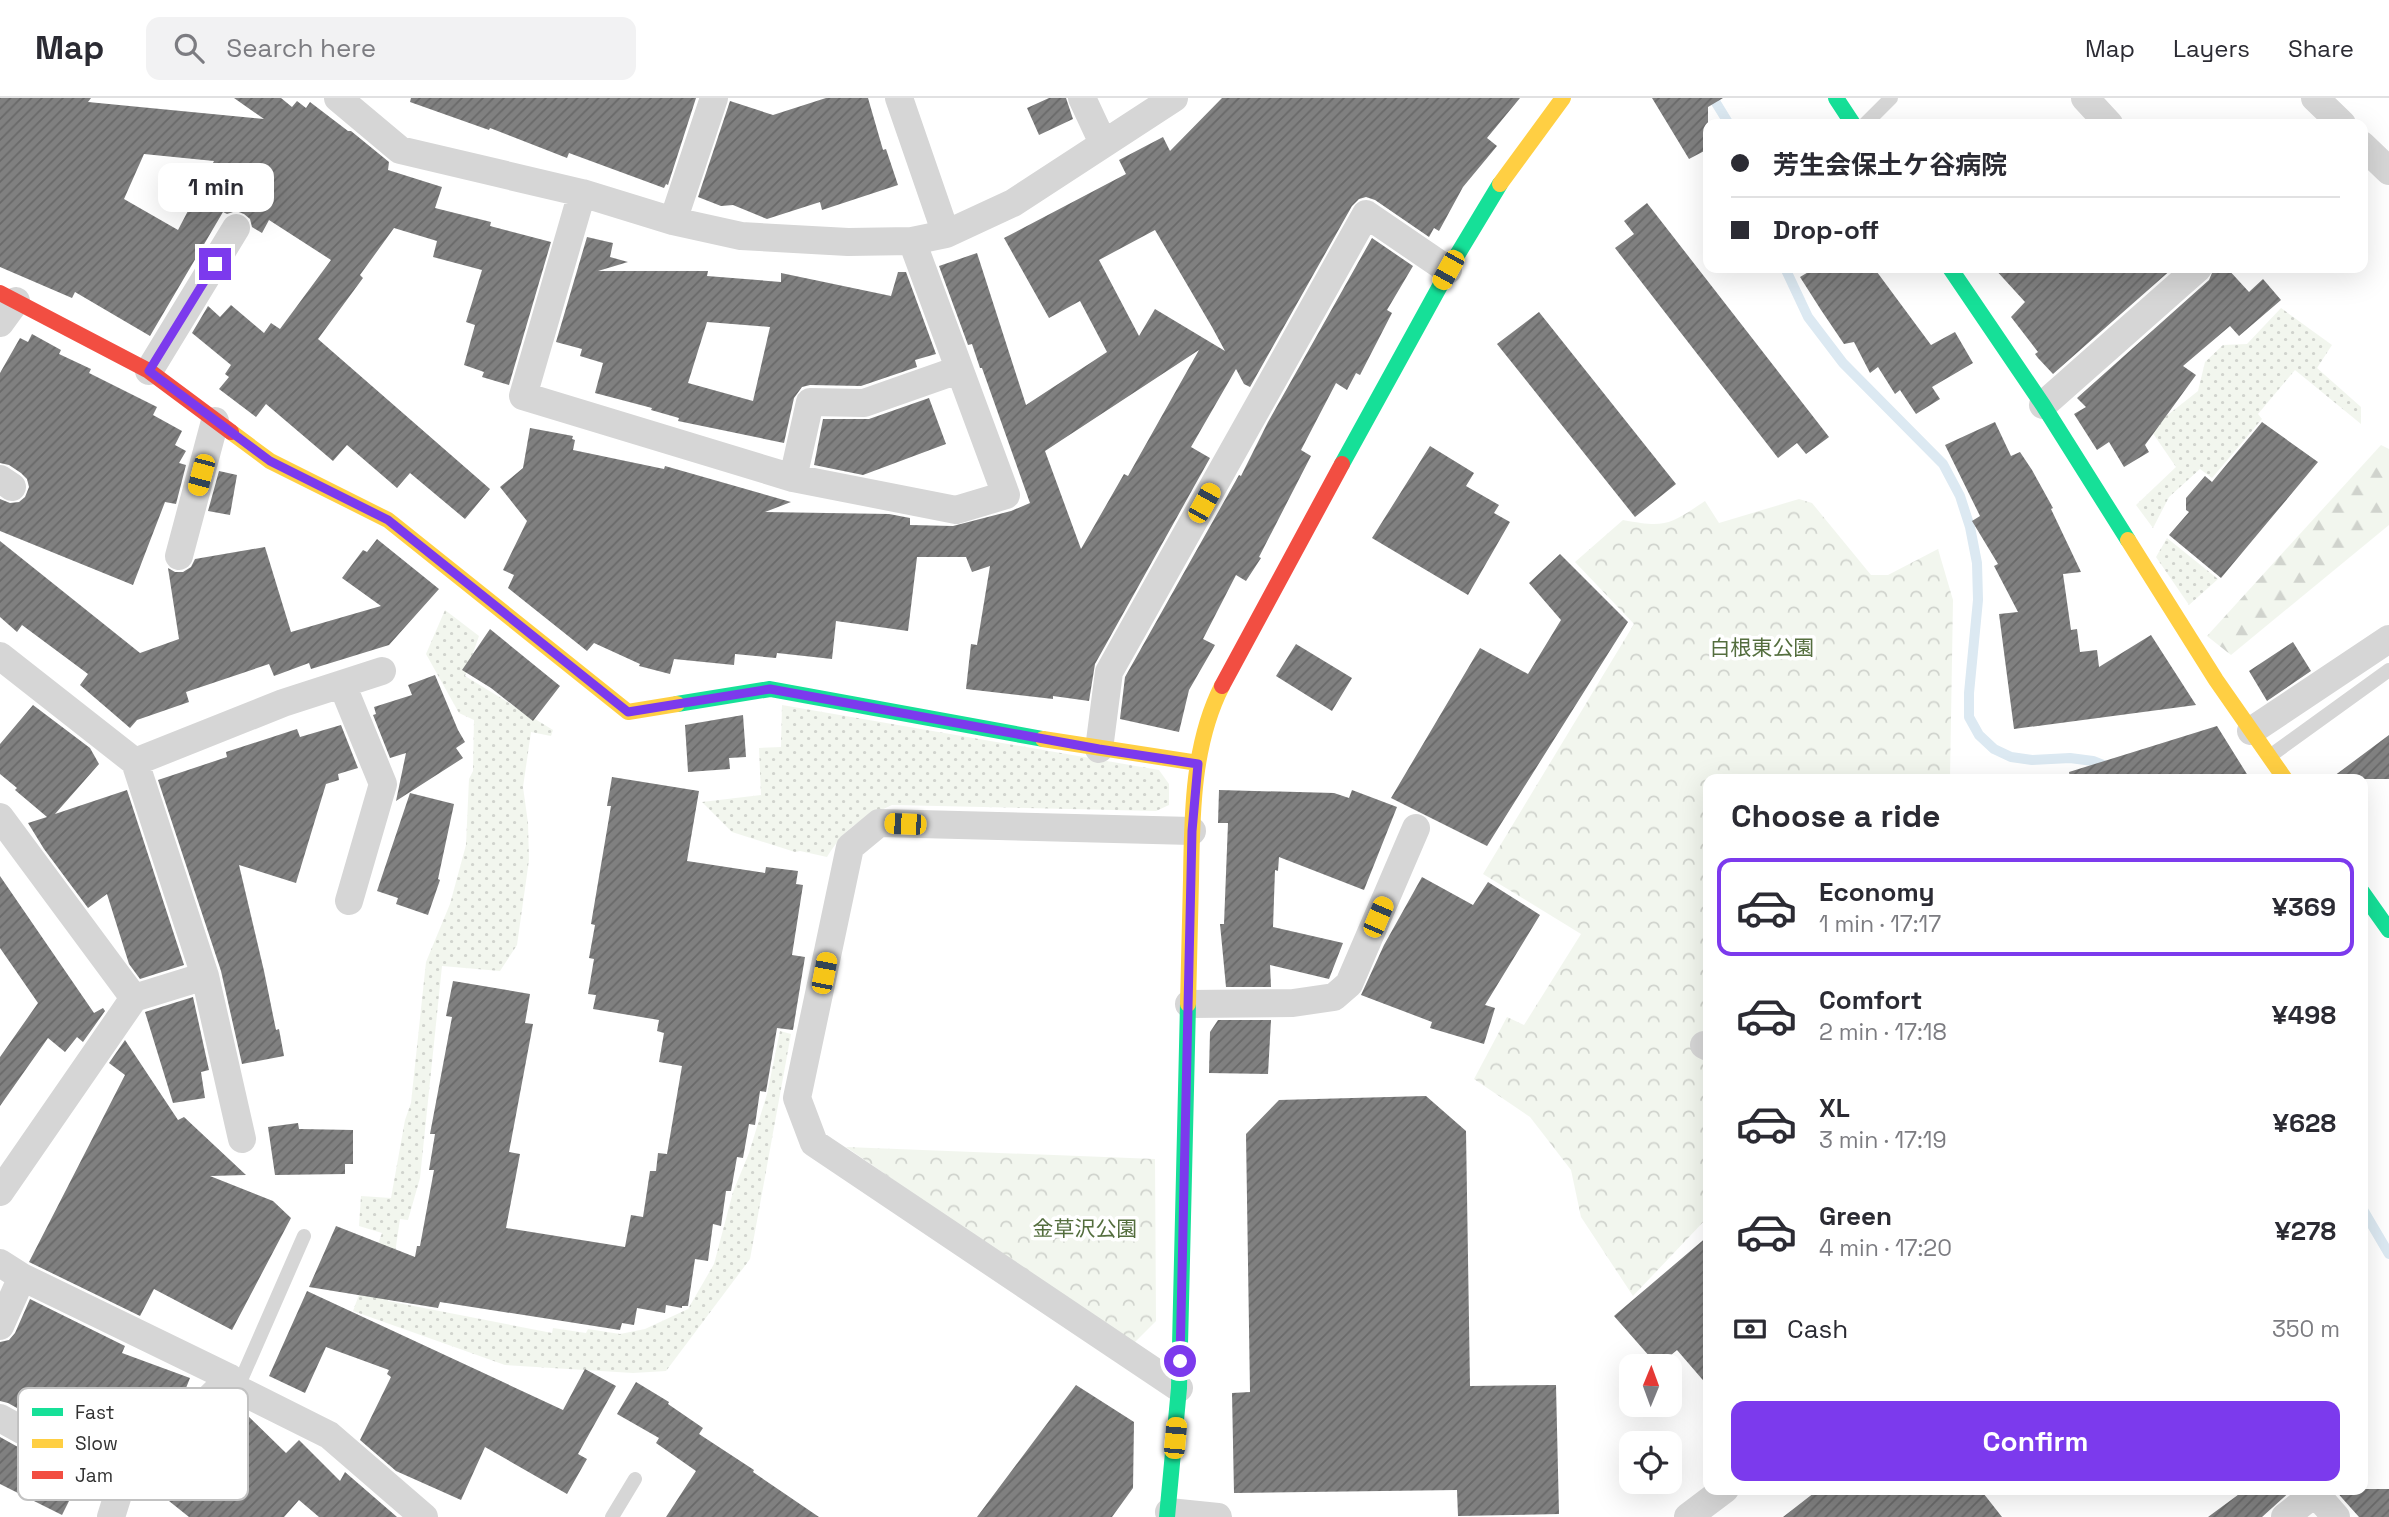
<!DOCTYPE html>
<meta charset="utf-8">
<style>
:root{--surface:#fff;--page:#f2f2f3;--text:#2b2b33;--muted:#7c7c81;--line:#e1e1e2;--accent:#7c3aed}
body{margin:0;font-family:"Space Grotesk","Noto Sans JP",sans-serif;background:var(--page);color:var(--text);height:100vh;display:flex;flex-direction:column;font-size:26px;white-space:nowrap}
*{box-sizing:border-box;margin:0}
p{font-size:23px;color:var(--muted)}
.icon{flex:none;width:38px;height:38px;fill:none;stroke:currentColor;stroke-width:2;stroke-linecap:round;stroke-linejoin:round}
.map{position:relative;flex:1;overflow:hidden}
.drawer{position:absolute;left:1703px;top:676px;width:665px;height:721px;display:flex;flex-direction:column;background:var(--surface);border-radius:14px;box-shadow:0 7px 28px #0002}
.drawer>*{flex:none}
.top-card{position:absolute;left:1703px;top:21px;width:665px;height:154px;border-radius:14px;box-shadow:0 7px 28px #0002;display:grid;align-content:center;height:154px;padding:0 28px;background:var(--surface)}
.needle{width:46px;rotate:1deg}
.controls{position:absolute;left:1619px;top:1256px;display:grid;gap:14px}
.controls a{display:grid;place-items:center;width:63px;height:63px;border-radius:14px;background:var(--surface);box-shadow:0 7px 28px #0002;font-size:35px}
.end{position:absolute;width:32px;height:32px;margin:-16px;border:9px solid #7c3aed;background:#fff;box-shadow:0 0 0 4px #fff}
.from{border-radius:50%}
.bubble{position:absolute;height:49px;border-radius:14px;background:var(--surface);box-shadow:0 7px 28px #0002;font-size:23px;font-weight:800;line-height:49px;text-align:center}
.car{position:absolute;width:21px;height:42px;margin:-21px -10px;border-radius:9px;box-shadow:0 0 5px 2px #0007;background:linear-gradient(#f5c518 24%,#345 0 40%,#f5c518 0 76%,#345 0 86%,#f5c518 0)}
.top-card b{display:flex;align-items:center;gap:24px;height:66px;font-size:26px}
.top-card b+b{border-top:2px solid var(--line)}
.top-card i{width:18px;height:18px;background:var(--text)}
ul{padding:0;list-style:none}
li{display:flex;align-items:center;gap:21px;height:98px;margin:0 14px 10px;padding:0 14px;border:4px solid transparent;border-radius:14px}
li div{flex:1}
li b{display:block;font-size:26px}
li em{font-style:normal;font-weight:800}
li.selected{border-color:var(--accent)}
li>.icon{width:63px;height:63px;stroke-width:1.5}
h2{padding:0 28px;font-size:32px;line-height:84px}
.pay{display:flex;align-items:center;gap:18px;height:77px;padding:0 28px;font-size:26px}
.pay p{margin-inline-start:auto}
.button{display:flex;gap:14px;margin-top:auto;padding:14px 28px}
.button a{flex:1;height:80px;border-radius:14px;background:var(--accent);color:#fff;font-size:28px;font-weight:800;line-height:80px;text-align:center}
header{display:flex;align-items:center;gap:42px;box-sizing:border-box;height:98px;padding:0 35px;background:var(--surface);border-bottom:2px solid var(--line)}
header strong{font-size:33px}
nav{display:flex;gap:38px;margin-inline-start:auto;font-size:24px}
.search{width:490px;height:63px;background:var(--page);display:flex;align-items:center;gap:18px;box-sizing:border-box;padding:0 24px;border-radius:14px;color:var(--muted);font-size:26px}
.map>svg:first-child{display:block}
</style>
<header>
<strong>Map</strong>
<div class="search"><svg class="icon" aria-label="search" viewBox="0 0 24 24"><circle cx="10" cy="10" r="6"/><path d="M15 15l6 6"/></svg>Search here</div>
<nav><a>Map</a><a>Layers</a><a>Share</a></nav>
</header>
<div class="map">
<svg width="2389" height="1419" viewBox="0 0 2389 1419">
<defs>
<pattern id="grass-dots" width="8" height="8" patternUnits="userSpaceOnUse" patternTransform="scale(1.75)"><rect width="8" height="8" fill="#f2f6ee"/><path d="M2 2h.1M6 6h.1" fill="none" stroke="#d0d3cd" stroke-width="1.8" stroke-linecap="round"/></pattern>
<pattern id="forest-firs" width="22" height="20" patternUnits="userSpaceOnUse" patternTransform="scale(1.75)"><rect width="22" height="20" fill="#f2f6ee"/><path d="M5 1l3.5 6h-7zM16 11l3.5 6h-7z" fill="#d0d3cd"/></pattern>
<pattern id="park-crowns" width="20" height="18" patternUnits="userSpaceOnUse" patternTransform="scale(1.75)"><rect width="20" height="18" fill="#f2f6ee"/><path d="M2 6a3 3 0 1 1 6 0M12 15a3 3 0 1 1 6 0" fill="none" stroke="#d0d3cd"/></pattern>
<pattern id="building-hatch" width="6" height="6" patternUnits="userSpaceOnUse" patternTransform="scale(1.75)"><rect width="6" height="6" fill="#808080"/><path d="M-1 1l2-2M0 6l6-6M5 7l2-2" fill="none" stroke="#696969"/></pattern>
</defs>
<rect width="100%" height="100%" fill="#fff"/>
<path fill="url(#grass-dots)" d="M2281 210 2332 247 2317 270 2361 309V326L2295 272 2258 316 2262 321 2212 380 2200 371 2169 399 2153 430 2136 407 2176 369 2150 331 2198 293 2205 264 2223 247 2247 246Z
M2167 440 2218 481 2189 507 2156 459Z
M445 512 479 538 465 578 553 632 551 638 531 634 523 689 528 725 529 762 517 847 500 873 442 868 420 1080 408 1122 400 1121 388 1203 552 1235 553 1230 586 1235 588 1231 620 1236 645 1231 688 1211 714 1166 733 1094 749 1055 767 996 780 933 791 936 750 1161 666 1273 633 1275 505 1267 353 1213 382 1135 359 1128 361 1098 391 1100 405 1022 411 1005 426 864 450 806 466 747 469 681 473 673 474 622 459 615 426 556Z
M782 607 1159 672 1169 686V707L1156 713 892 707C859 723 847 727 827 759L800 753 795 754 732 734 702 704 761 697 759 650 781 649Z"/>
<path fill="url(#forest-firs)" d="M2381 347 2389 351V427L2231 557 2207 538Z"/>
<path fill="url(#park-crowns)" d="M1799 401 1812 405 1871 477H1888L1938 451 1953 502 1950 681H1708V1119L1633 1198 1581 1119 1571 1072 1530 1019 1474 981 1507 919 1524 927 1581 836 1483 776 1634 526 1575 464 1623 422C1666 430 1669 427 1705 403L1719 425Z
M846 1049 1155 1061 1156 1223 1132 1247Z"/>
<g fill="none" stroke-linecap="round" stroke-linejoin="round">
<path stroke="#dce9f2" stroke-width="10" d="M1713 0 1729 26
M1785 170 1808 219 1843 265 1943 366 1960 398 1970 429 1977 465 1978 502 1969 595V619L1979 637 1994 651 2011 659 2032 662 2070 660 2093 663 2108 669
M2362 1110 2389 1156"/>
</g>
<path fill="url(#building-hatch)" fill-rule="evenodd" d="M0 0H91L88 4 264 21 234 0H281L292 9 297 3 306 10 310 4 348 33H351L389 64 388 72 442 89 435 110 491 124 490 128 551 144 509 287 482 279 484 274 464 267 475 227 466 224 482 172 433 159 437 143 394 130 360 177 363 180 318 241 490 391 465 421 410 375 397 390 347 347 333 363 266 306 256 319 219 291 229 279 225 276 231 267 192 235 208 208 220 219 231 207 264 235 271 225 280 231 331 162 269 122 262 135 252 129 250 121 244 116 236 113 227 116 223 114 150 238 75 194 72 200 0 169ZM144 56 214 63 178 132 124 101Z
M411 0H696L668 87 666 86 664 90 569 55 567 60 490 30 489 32 410 4Z
M826 0H868L883 52 886 51 898 87 822 112 820 104 767 121 733 107 721 108 698 99 730 3 773 17Z
M1049 0H1066L1073 21 1039 37 1027 10Z
M1222 0H1520L1487 40 1497 48 1463 89 1439 133 1434 130 1429 139 1375 102 1366 99 1359 101 1352 108 1250 289 1244 286 1236 271 1191 349 1210 360 1095 566 1089 603 1053 598V601L966 591 971 546 977 547 990 468 972 474 966 459H917L908 533 836 523 832 561 777 555 776 560 735 556 734 567 674 561 670 576 639 568 640 566 594 545 587 553 508 490 514 477 503 472 527 423 500 389 523 370 530 330 573 338 572 341 575 342 573 352 664 371 665 368 791 404 765 414 889 416 910 420V427L953 428 1011 413 1030 405 982 270H980L972 246 968 247 939 168 977 155 1026 307 1107 254 1080 203 1049 220 1004 140 1126 76 1119 62 1163 39 1170 53ZM1155 132 1212 229 1225 253 1155 211 1139 238 1099 162ZM1199 252 1128 378 1124 376 1081 451 1045 353Z
M1652 0H1723L1708 9V51L1689 61Z
M1647 105 1829 339 1806 356 1797 345 1778 360 1615 150 1634 136 1624 123Z
M587 139 613 145 610 159 628 164 598 173H708L707 178 781 184V175L891 198 898 174H906L936 256 915 262 917 269 861 288 810 287 802 289 794 300 784 345 678 323 679 320 651 312 652 310 595 295 603 265 580 258 582 251 556 244ZM707 224 770 229 753 303 688 285Z
M1372 140 1413 168 1387 212 1392 215 1360 277 1356 275 1347 292 1336 285 1301 352 1311 358 1259 459 1261 460 1246 483 1236 477 1203 541 1215 547 1189 592 1179 634 1120 621 1125 579 1239 377 1241 378 1268 324Z
M1815 170H1874L1931 247 1955 234 1973 265 1932 289 1940 301 1916 316 1900 292 1895 296 1878 269 1870 275 1854 244 1844 246 1821 212 1800 179Z
M1994 170H2173L2053 276 2038 260 2035 256 2038 254 2011 219 2025 204Z
M2214 170H2227L2249 194 2263 181 2281 202 2239 238 2230 228 2183 268 2196 277 2145 347 2149 354 2124 369 2109 344 2097 352 2074 316 2086 309 2077 300 2209 182Z
M1539 214 1676 386 1635 419 1497 246Z
M32 236 61 252 59 256 91 271 89 275 157 309 153 317 182 333 175 347 186 353 179 365 186 367 176 406 165 404 133 487 0 433V401L10 405 19 404 25 399 29 389 27 381 21 375 9 367 0 365V275L20 240 28 244Z
M929 300 946 346 863 377 814 367 823 321H869Z
M1995 324 2011 358 2020 354 2032 372 2053 410 2051 411 2081 474 2063 476 2071 532 2077 531 2080 554 2097 552 2099 569 2151 537 2196 607 2014 631 1999 516 2018 514 1994 468 1998 466 1972 423 1980 418 1945 347Z
M2262 324 2318 364 2221 480 2169 437 2189 414 2186 412V400L2205 378 2212 384Z
M1430 348 1474 375 1466 388 1499 407 1494 415 1510 424 1468 497 1372 440Z
M219 373 237 377 230 417 208 413Z
M377 441 439 491 389 547 311 571 309 565 274 578 269 566 186 594 189 604 137 622 130 630 80 587 88 576 22 527 17 534 0 519V443L140 555 179 541 168 470 175 474H183L191 469 195 461 265 449 291 534 381 508 342 480 363 452 367 454Z
M1560 456 1628 524 1487 748 1391 700 1480 550 1528 576 1561 522 1529 485Z
M490 531 560 588 533 623 491 590 462 572Z
M2293 544 2311 573 2267 603 2249 573Z
M1296 546 1352 580 1332 613 1276 578Z
M435 577 458 632 465 644 456 650 463 660 396 703 406 655 390 660 373 617 376 616 374 609 412 597 408 587Z
M33 607 90 650 99 666 55 716 127 692 184 867 140 881 129 866 107 796 88 810 44 751 28 725 47 719 15 692 17 690 0 676V646Z
M743 617 746 659 729 660 730 671 688 674 685 627Z
M341 627 358 670 338 676 339 682 326 686 296 785 239 767 264 873 276 932 279 931 284 958 242 966 221 873 158 682 227 659 226 654 297 631 300 639Z
M2217 628 2250 681H2070L2069 674Z
M2389 637V681H2330Z
M612 679 699 693 687 763 765 775 766 769 798 773 796 786 803 787 792 857 805 859 793 932 777 930 766 994 760 993 755 1027 749 1026 743 1060 737 1059 731 1093H726L721 1128 713 1126 708 1163 695 1161 688 1208H682V1210L666 1207 665 1215 637 1210 634 1227 622 1225 620 1232 440 1204 438 1210 309 1189 336 1128 415 1159 417 1148H420L434 1072H429L435 1036H430L452 919 446 918 453 883 530 896 525 925 533 926 509 1054 520 1056 506 1130 625 1149 631 1117 643 1119 650 1073H656L658 1055 667 1056 682 968 659 964 664 935 657 933 659 922 593 911 596 897 588 896 594 861 589 860 595 827 591 826 611 708H607Z
M1219 692 1334 695 1349 700 1352 692 1397 709 1364 792 1279 759 1278 773 1275 772 1273 829 1343 845 1329 881 1270 867 1271 889H1226L1220 826H1224L1228 725H1218Z
M410 695 454 706 438 781 440 782 428 817 396 806 398 800 377 793Z
M0 778 94 915 103 910 105 913 83 944 77 939 65 954 48 940 0 1008V959L38 905 0 850Z
M1422 779 1473 807 1488 784 1540 817 1485 907 1495 910 1484 946 1430 930 1432 924 1361 897 1384 847Z
M193 899 209 972 201 974 205 1000 173 1005 145 914Z
M1218 922H1271L1268 976 1209 975 1210 934Z
M125 942 178 1022 184 1019 246 1077 210 1078 273 1103 291 1120 232 1232 154 1191 140 1218 29 1164 125 977 109 965Z
M1426 998 1466 1033 1470 1288 1556 1287 1559 1416 1458 1418 1457 1392 1234 1395 1232 1295 1250 1294 1246 1036 1279 1002Z
M298 1025 299 1031 353 1032V1066H345V1076L275 1077 268 1029Z
M1708 1138V1288L1677 1252 1658 1268 1614 1218Z
M307 1193 563 1312 585 1271 616 1288 578 1356 587 1361 567 1396 485 1349 461 1402 396 1373 360 1342 391 1279 387 1276 389 1272 326 1249 305 1295 269 1278Z
M30 1201 125 1248 122 1255 190 1280 180 1305 169 1317 142 1307 117 1355 98 1346 94 1353 8 1305 0 1303V1244L9 1242 15 1235Z
M636 1284 669 1304 668 1306 703 1330 699 1336 754 1372 753 1374 819 1419H666L696 1373 656 1345 659 1340 617 1316Z
M1076 1287 1134 1324 1133 1390 1112 1419H977Z
M235 1308 242 1312 286 1355 299 1342 340 1383 345 1374 397 1419H319L299 1402 284 1419H189L164 1399V1388L198 1346Z
M0 1339 79 1383 62 1417 0 1386Z
M1819 1391H1980L2002 1419H1783Z
M2246 1391H2293L2262 1419H2208Z
M2334 1391H2389V1419H2359Z"/>
<g fill="none" stroke-linecap="round" stroke-linejoin="round">
<path stroke="#d6d6d6" stroke-width="14" d="M1865 26 1891 0
M2270 658 2389 572
M237 1291 304 1138
M612 1419 635 1381"/>
<path stroke="#d6d6d6" stroke-width="28" d="M338 0 400 52 582 95 673 123 741 138 848 144 912 143 946 136 1013 105 1174 0
M899 0 946 136
M1082 0 1103 45
M2085 0 2109 26
M2315 0 2342 26
M2362 47 2389 73
M582 95 523 298 793 380 956 412 1006 397 912 143
M673 123 714 0
M0 225 16 203
M149 273 236 130
M2043 307 2198 170
M793 380 810 304 864 305 958 272
M0 381 12 389
M179 458 215 323
M0 558 135 664 205 878 242 1041
M342 586 383 686 349 803
M2251 633 2389 541
M1099 651 1109 574 1366 116 1448 172
M135 664 283 605 382 573
M0 719 134 900
M1189 906 1293 905 1334 899 1349 886 1416 730
M1704 947 1708 949
M0 1094 134 900 205 878
M0 1165 22 1179 230 1280 237 1291 329 1337 424 1419
M0 1228 22 1179
M1179 1290 814 1045 797 1000 850 749 879 725 1192 733
M0 1320 121 1387
M1169 1414 1218 1419
M111 1419 121 1387 230 1280
M1688 1419 1725 1391
M2285 1419 2315 1395 2336 1419"/>
<path stroke="#16e098" stroke-width="16" d="M1836 0 1853 26
M1950 170 2043 307 2128 442
M1342 366 1456 159 1500 86
M677 606 770 591 1043 641
M2362 794 2389 832
M1167 1419 1179 1290 1188 906"/>
<path stroke="#ffcf43" stroke-width="16" d="M1500 86 1563 0
M231 334 270 363 388 422 628 614 677 606
M2128 442 2216 582 2285 681
M1043 641 1198 665
M1188 906C1189 864 1190 823 1191 782 1192 718 1192 647 1222 588"/>
<path stroke="#f24e42" stroke-width="16" d="M0 195 149 273 231 334
M1222 588 1342 366"/>
</g>
<g fill="none" stroke-linecap="round" stroke-linejoin="round">
<path stroke="#7c3aed" stroke-width="9" d="M215 166 149 273 270 363 388 422 628 614 770 591 1099 651 1198 666 1192 733 1180 1263"/>
</g>
<g text-anchor="middle" dominant-baseline="central" stroke-width="7" stroke-linejoin="round" paint-order="stroke">
<g font-size="21" fill="#546e3e" stroke="#fff">
<text x="1762" y="549">白根東公園</text>
<text x="1085" y="1130">金草沢公園</text>
</g>
</g>
<rect x="18" y="1290" width="230" height="112" rx="10" fill="#fff" stroke="#c2c2c2" stroke-width="2"/>
<rect x="32" y="1310" width="31" height="8" fill="#16e098"/>
<rect x="32" y="1341" width="31" height="9" fill="#ffcf43"/>
<rect x="32" y="1373" width="31" height="8" fill="#f24e42"/>
<g font-size="19" fill="#323232">
<text x="75" y="1321">Fast</text>
<text x="75" y="1352">Slow</text>
<text x="75" y="1384">Jam</text>
</g>
</svg>
<div class="controls">
<a><svg class="needle" viewBox="-14 -14 28 28"><path d="M0-13l5 13h-10z" fill="#e53935"/><path d="M0 13l5-13h-10z" fill="#7c7c81"/></svg></a>
<a><svg class="icon" aria-label="locate" viewBox="0 0 24 24"><circle cx="12" cy="12" r="6"/><path d="M12 2v4M12 18v4M2 12h4M18 12h4"/></svg></a>
</div>
<i class="end from" style="left:1180px;top:1263px"></i>
<i class="end" style="left:215px;top:166px"></i>
<div class="bubble" style="left:158px;top:65px;width:116px">1 min</div>
<i class="car" style="left:1448px;top:172px;rotate:209deg"></i>
<i class="car" style="left:201px;top:377px;rotate:195deg"></i>
<i class="car" style="left:1204px;top:405px;rotate:29deg"></i>
<i class="car" style="left:905px;top:726px;rotate:272deg"></i>
<i class="car" style="left:1378px;top:819px;rotate:23deg"></i>
<i class="car" style="left:824px;top:875px;rotate:11deg"></i>
<i class="car" style="left:1175px;top:1340px;rotate:5deg"></i>
<div class="top-card">
<b><i class="from"></i>芳生会保土ケ谷病院</b>
<b><i></i>Drop-off</b>
</div>
<section class="drawer">
<h2>Choose a ride</h2>
<ul>
<li class="selected"><svg class="icon" aria-label="car" viewBox="0 0 24 24"><path d="M5 17H2v-5l4-1 3-4h7l3 4 3 1v5h-3M9 17h6M6 11h13"/><circle cx="7" cy="17" r="2"/><circle cx="17" cy="17" r="2"/></svg><div><b>Economy</b><p>1 min · 17:17</p></div><em>¥369</em></li>
<li><svg class="icon" aria-label="car" viewBox="0 0 24 24"><path d="M5 17H2v-5l4-1 3-4h7l3 4 3 1v5h-3M9 17h6M6 11h13"/><circle cx="7" cy="17" r="2"/><circle cx="17" cy="17" r="2"/></svg><div><b>Comfort</b><p>2 min · 17:18</p></div><em>¥498</em></li>
<li><svg class="icon" aria-label="car" viewBox="0 0 24 24"><path d="M5 17H2v-5l4-1 3-4h7l3 4 3 1v5h-3M9 17h6M6 11h13"/><circle cx="7" cy="17" r="2"/><circle cx="17" cy="17" r="2"/></svg><div><b>XL</b><p>3 min · 17:19</p></div><em>¥628</em></li>
<li><svg class="icon" aria-label="car" viewBox="0 0 24 24"><path d="M5 17H2v-5l4-1 3-4h7l3 4 3 1v5h-3M9 17h6M6 11h13"/><circle cx="7" cy="17" r="2"/><circle cx="17" cy="17" r="2"/></svg><div><b>Green</b><p>4 min · 17:20</p></div><em>¥278</em></li>
</ul>
<div class="pay"><svg class="icon" aria-label="cash" viewBox="0 0 24 24"><path d="M3 7h18v10H3z"/><circle cx="12" cy="12" r="2"/></svg>Cash<p>350 m</p></div>
<div class="button"><a>Confirm</a></div>
</section>
</div>
